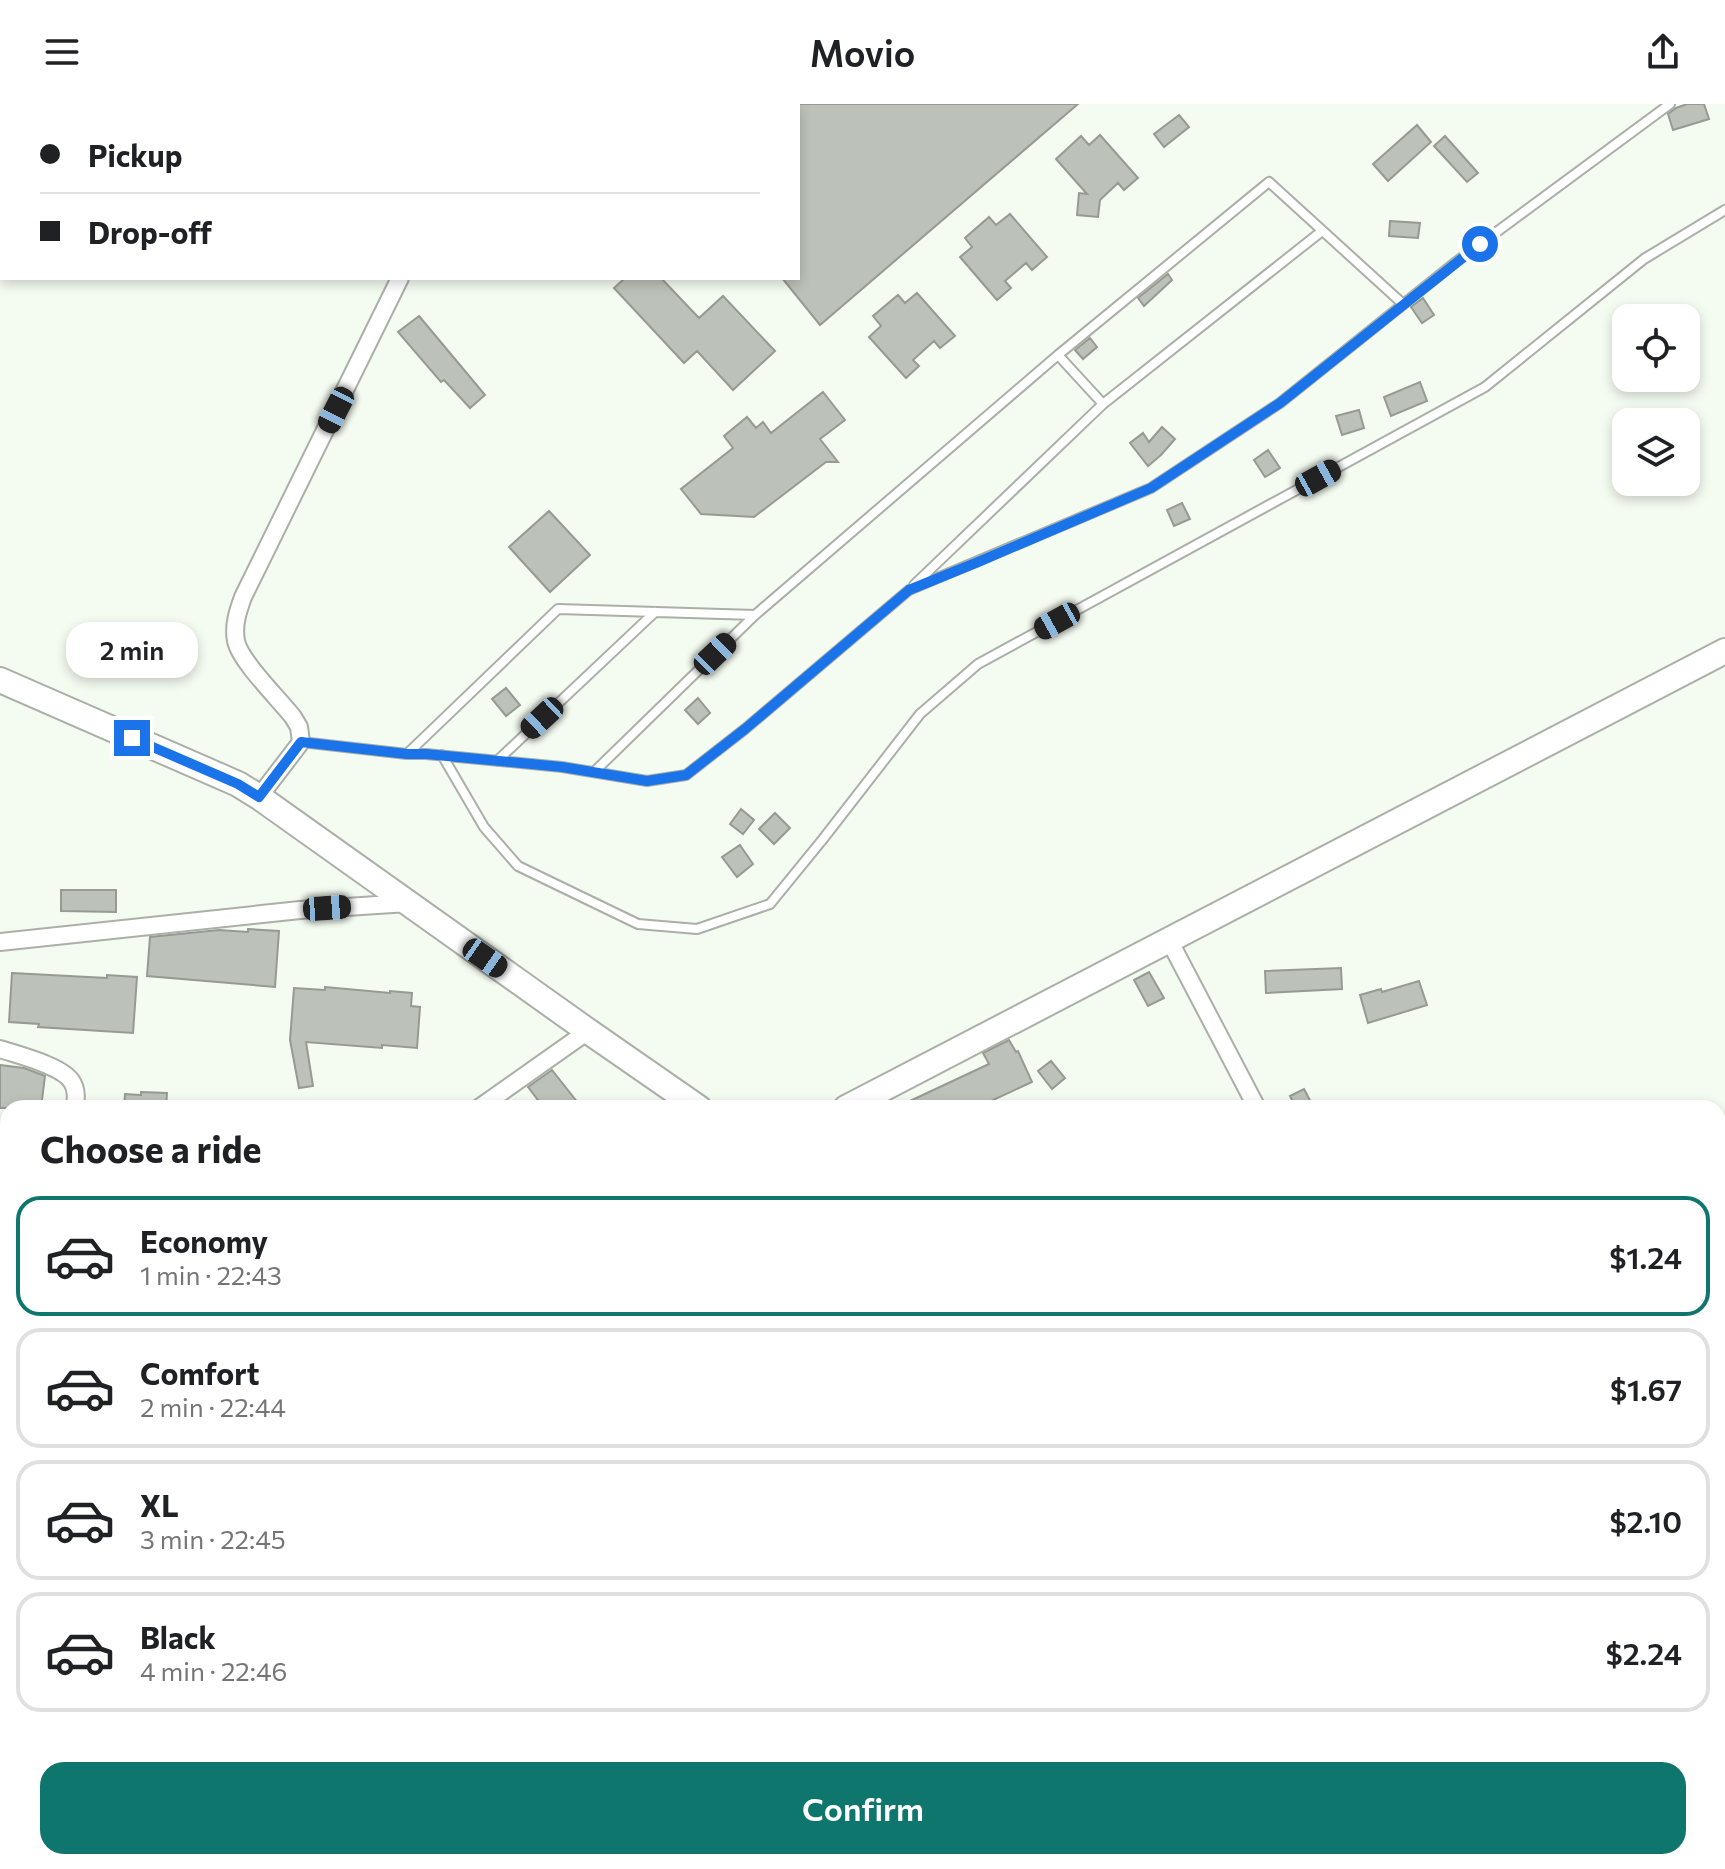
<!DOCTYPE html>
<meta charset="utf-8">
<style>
:root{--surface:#fff;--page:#f6f6f6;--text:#202124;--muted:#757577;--line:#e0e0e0;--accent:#0f766e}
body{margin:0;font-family:Commissioner,sans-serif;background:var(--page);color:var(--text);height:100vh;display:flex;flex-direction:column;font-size:30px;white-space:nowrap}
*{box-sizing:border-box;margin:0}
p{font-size:26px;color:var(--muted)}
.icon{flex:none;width:44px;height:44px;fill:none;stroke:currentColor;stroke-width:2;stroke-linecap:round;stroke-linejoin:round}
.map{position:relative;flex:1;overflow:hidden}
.details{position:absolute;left:0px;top:996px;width:1726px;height:770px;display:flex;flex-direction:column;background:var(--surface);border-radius:24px 24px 0 0;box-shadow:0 4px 12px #0003}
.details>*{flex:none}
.hud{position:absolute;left:0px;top:0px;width:800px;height:176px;box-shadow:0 4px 12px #0003;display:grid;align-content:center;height:176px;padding:0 40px;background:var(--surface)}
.controls{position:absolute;left:1612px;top:200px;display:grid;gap:16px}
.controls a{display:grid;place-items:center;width:88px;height:88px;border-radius:16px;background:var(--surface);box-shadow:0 4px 12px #0003;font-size:40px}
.end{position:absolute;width:36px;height:36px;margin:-18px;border:10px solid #1a73e8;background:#fff;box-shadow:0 0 0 4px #fff}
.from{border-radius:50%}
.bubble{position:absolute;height:56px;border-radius:24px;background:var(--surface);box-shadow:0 4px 12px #0003;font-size:26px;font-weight:600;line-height:56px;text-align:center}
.car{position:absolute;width:24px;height:48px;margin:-24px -12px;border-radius:10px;box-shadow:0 0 6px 2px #0007;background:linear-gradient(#222 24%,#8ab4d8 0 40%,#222 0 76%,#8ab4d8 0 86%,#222 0)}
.hud b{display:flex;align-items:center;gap:28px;height:76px;font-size:30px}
.hud b+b{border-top:2px solid var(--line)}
.hud i{width:20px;height:20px;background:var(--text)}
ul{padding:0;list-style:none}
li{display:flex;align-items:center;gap:24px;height:120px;margin:0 16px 12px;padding:0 24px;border:4px solid var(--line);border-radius:24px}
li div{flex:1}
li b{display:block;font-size:30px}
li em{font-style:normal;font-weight:600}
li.active{border-color:var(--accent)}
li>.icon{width:72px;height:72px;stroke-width:1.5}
h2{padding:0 40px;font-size:36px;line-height:96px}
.button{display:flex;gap:16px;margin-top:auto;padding:16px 40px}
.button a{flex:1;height:92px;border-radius:24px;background:var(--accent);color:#fff;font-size:32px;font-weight:600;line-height:92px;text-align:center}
header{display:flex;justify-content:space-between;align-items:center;height:104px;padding:0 40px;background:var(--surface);font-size:36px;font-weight:600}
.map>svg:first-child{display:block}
</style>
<header><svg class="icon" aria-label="menu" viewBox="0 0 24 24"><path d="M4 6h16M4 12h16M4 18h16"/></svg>Movio<svg class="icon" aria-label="share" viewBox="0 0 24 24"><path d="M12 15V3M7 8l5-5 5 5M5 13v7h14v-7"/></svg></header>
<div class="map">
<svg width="1725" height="1765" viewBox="0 0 1725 1765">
<rect width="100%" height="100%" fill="#f4fbf1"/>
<path fill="#bcc2b9" stroke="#959a92" stroke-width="2" d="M798 0H1078L820 221 782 174H798Z
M1687 0H1704L1709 15 1673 26 1668 10 1676 4Z
M1179 11 1189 23 1164 43 1154 30Z
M1417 21 1431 38 1388 77 1373 60Z
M1100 31 1138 74 1124 86 1118 79 1100 96 1098 113 1077 111 1079 89 1087 90 1056 55 1081 32 1089 41Z
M1445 32 1478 69 1467 78 1434 42Z
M1010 110 1047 153 1032 166 1026 159 1005 177 1011 184 997 196 960 153 972 143 965 134 989 113 996 121Z
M1390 117 1420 119 1418 134 1389 132Z
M1168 170 1172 176 1144 202 1138 194Z
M625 174H661L699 214 723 192 775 247 733 286 697 247 684 259 614 184Z
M917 189 955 232 940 244 934 237 913 256 919 262 906 274 869 233 881 222 873 212 898 191 905 199Z
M1423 194 1434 211 1422 219 1411 203Z
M419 212 485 291 470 304 444 276 441 278 398 228Z
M1090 234 1097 243 1083 255 1075 246Z
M1420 278 1427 297 1391 312 1384 293Z
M823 288 845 316 820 335 838 358H826L754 413 701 410 681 385 733 344 724 332 747 313 756 324 763 318 771 329Z
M1359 306 1364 324 1342 331 1336 312Z
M1162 323 1175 335 1161 351 1148 362 1130 339 1143 329 1149 338Z
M1268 346 1280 364 1265 373 1254 356Z
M1182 399 1190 415 1174 422 1167 406Z
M549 407 590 451 550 488 509 443Z
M506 584 520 601 506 612 492 595Z
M698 594 710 609 698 620 685 606Z
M741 705 754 716 743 730 730 720Z
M775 709 790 724 774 740 759 725Z
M740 741 753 760 737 773 722 753Z
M61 786H116V808L61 807Z
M248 825 279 827 275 883 147 872 150 833 219 826 248 828Z
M1341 864 1342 885 1266 889 1265 867Z
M1149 868 1164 894 1148 902 1134 876Z
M12 869 107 874V871L137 873 133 929 38 923 39 920 9 918Z
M1419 877 1427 901 1368 919 1360 891 1381 885 1382 888Z
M325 883 390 889V887L412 889 411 902 420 903 417 944 382 941V944L306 938 313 982 299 984 290 936 294 884 325 886Z
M1009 936 1016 948 1018 947 1032 978 976 1004H895L989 960 983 949Z
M1051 957 1065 974 1052 985 1038 967Z
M0 961 24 964 45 972 41 1004H0Z
M552 966 582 1004H544L528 983Z
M1304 985 1314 1004H1296L1290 992Z
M141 988 167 989 166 1004H124L125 990 141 991Z"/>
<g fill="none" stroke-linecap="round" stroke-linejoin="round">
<g stroke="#aaafa7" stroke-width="12">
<path id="lane" d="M1103 300 1322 127
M914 481 1103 300 1058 251 1269 78 1403 200
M301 638 407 650H426L562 663 647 677 686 671 745 625 909 486 1151 384 1280 299 1456 158 1670 0
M407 650 558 505 755 511
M442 651 484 723 518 762 638 820 697 825 770 800 823 735 920 610 978 560 1485 283 1644 155 1725 106
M497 657 655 508
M594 668 755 511 1058 251"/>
</g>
<g stroke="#aaafa7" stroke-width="20">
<path id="street" d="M490 2 492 0
M259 693 301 638 299 623 293 613C279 595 240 557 236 537 233 521 238 507 243 493L400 174
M1169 836 1257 1004
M0 838 300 806 408 799
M0 945C18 951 63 962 72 978 77 986 76 995 75 1004
M479 1004 588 927
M0 1235 8 1240
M1718 1452 1725 1450
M1718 1586 1725 1583
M1718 1681 1725 1684
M0 1718 8 1717
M604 1765 607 1758"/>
</g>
<g stroke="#aaafa7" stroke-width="28">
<path id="secondary" d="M0 576 238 680 259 693 588 927 699 1004
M846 1004 1725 547"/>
</g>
<use href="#lane" stroke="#fff" stroke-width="8"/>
<use href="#street" stroke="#fff" stroke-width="16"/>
<use href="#secondary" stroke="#fff" stroke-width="24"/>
</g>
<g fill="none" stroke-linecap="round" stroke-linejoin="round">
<path stroke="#1a73e8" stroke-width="10" d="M132 634 238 680 259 693 301 638 407 650H426L562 663 647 677 686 671 745 625 909 486 978 458 1151 384 1280 299 1480 140"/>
</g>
</svg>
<div class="controls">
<a><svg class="icon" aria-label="locate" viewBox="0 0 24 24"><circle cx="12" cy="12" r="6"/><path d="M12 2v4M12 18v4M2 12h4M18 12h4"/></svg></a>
<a><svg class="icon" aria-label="layers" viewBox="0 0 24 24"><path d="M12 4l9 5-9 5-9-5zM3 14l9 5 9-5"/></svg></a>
</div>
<i class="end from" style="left:1480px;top:140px"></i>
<i class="end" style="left:132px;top:634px"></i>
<div class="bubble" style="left:66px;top:518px;width:132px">2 min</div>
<i class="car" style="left:336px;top:306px;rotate:207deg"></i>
<i class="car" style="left:1318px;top:374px;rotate:61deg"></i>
<i class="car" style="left:1057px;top:517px;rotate:241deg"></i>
<i class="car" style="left:715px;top:550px;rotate:46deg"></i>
<i class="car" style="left:542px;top:614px;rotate:227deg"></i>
<i class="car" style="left:327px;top:804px;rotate:86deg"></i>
<i class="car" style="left:485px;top:854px;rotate:125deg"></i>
<div class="hud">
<b><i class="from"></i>Pickup</b>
<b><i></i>Drop-off</b>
</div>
<section class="details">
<h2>Choose a ride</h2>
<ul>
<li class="active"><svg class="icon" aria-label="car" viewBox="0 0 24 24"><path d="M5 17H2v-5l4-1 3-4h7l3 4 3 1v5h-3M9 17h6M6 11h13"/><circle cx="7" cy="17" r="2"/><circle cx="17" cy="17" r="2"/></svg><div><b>Economy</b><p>1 min · 22:43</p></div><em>$1.24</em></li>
<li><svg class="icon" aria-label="car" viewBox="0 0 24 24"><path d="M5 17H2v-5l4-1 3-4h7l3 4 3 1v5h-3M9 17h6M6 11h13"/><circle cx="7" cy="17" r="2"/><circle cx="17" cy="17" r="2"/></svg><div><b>Comfort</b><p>2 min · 22:44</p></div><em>$1.67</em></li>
<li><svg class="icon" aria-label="car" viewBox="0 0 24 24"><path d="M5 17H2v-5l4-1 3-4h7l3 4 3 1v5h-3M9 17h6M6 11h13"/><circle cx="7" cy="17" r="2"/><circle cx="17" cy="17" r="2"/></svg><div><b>XL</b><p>3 min · 22:45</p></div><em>$2.10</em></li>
<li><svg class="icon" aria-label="car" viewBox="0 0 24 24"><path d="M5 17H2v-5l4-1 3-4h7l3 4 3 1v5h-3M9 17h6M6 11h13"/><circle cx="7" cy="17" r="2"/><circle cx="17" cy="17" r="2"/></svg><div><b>Black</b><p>4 min · 22:46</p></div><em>$2.24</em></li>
</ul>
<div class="button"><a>Confirm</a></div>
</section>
</div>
